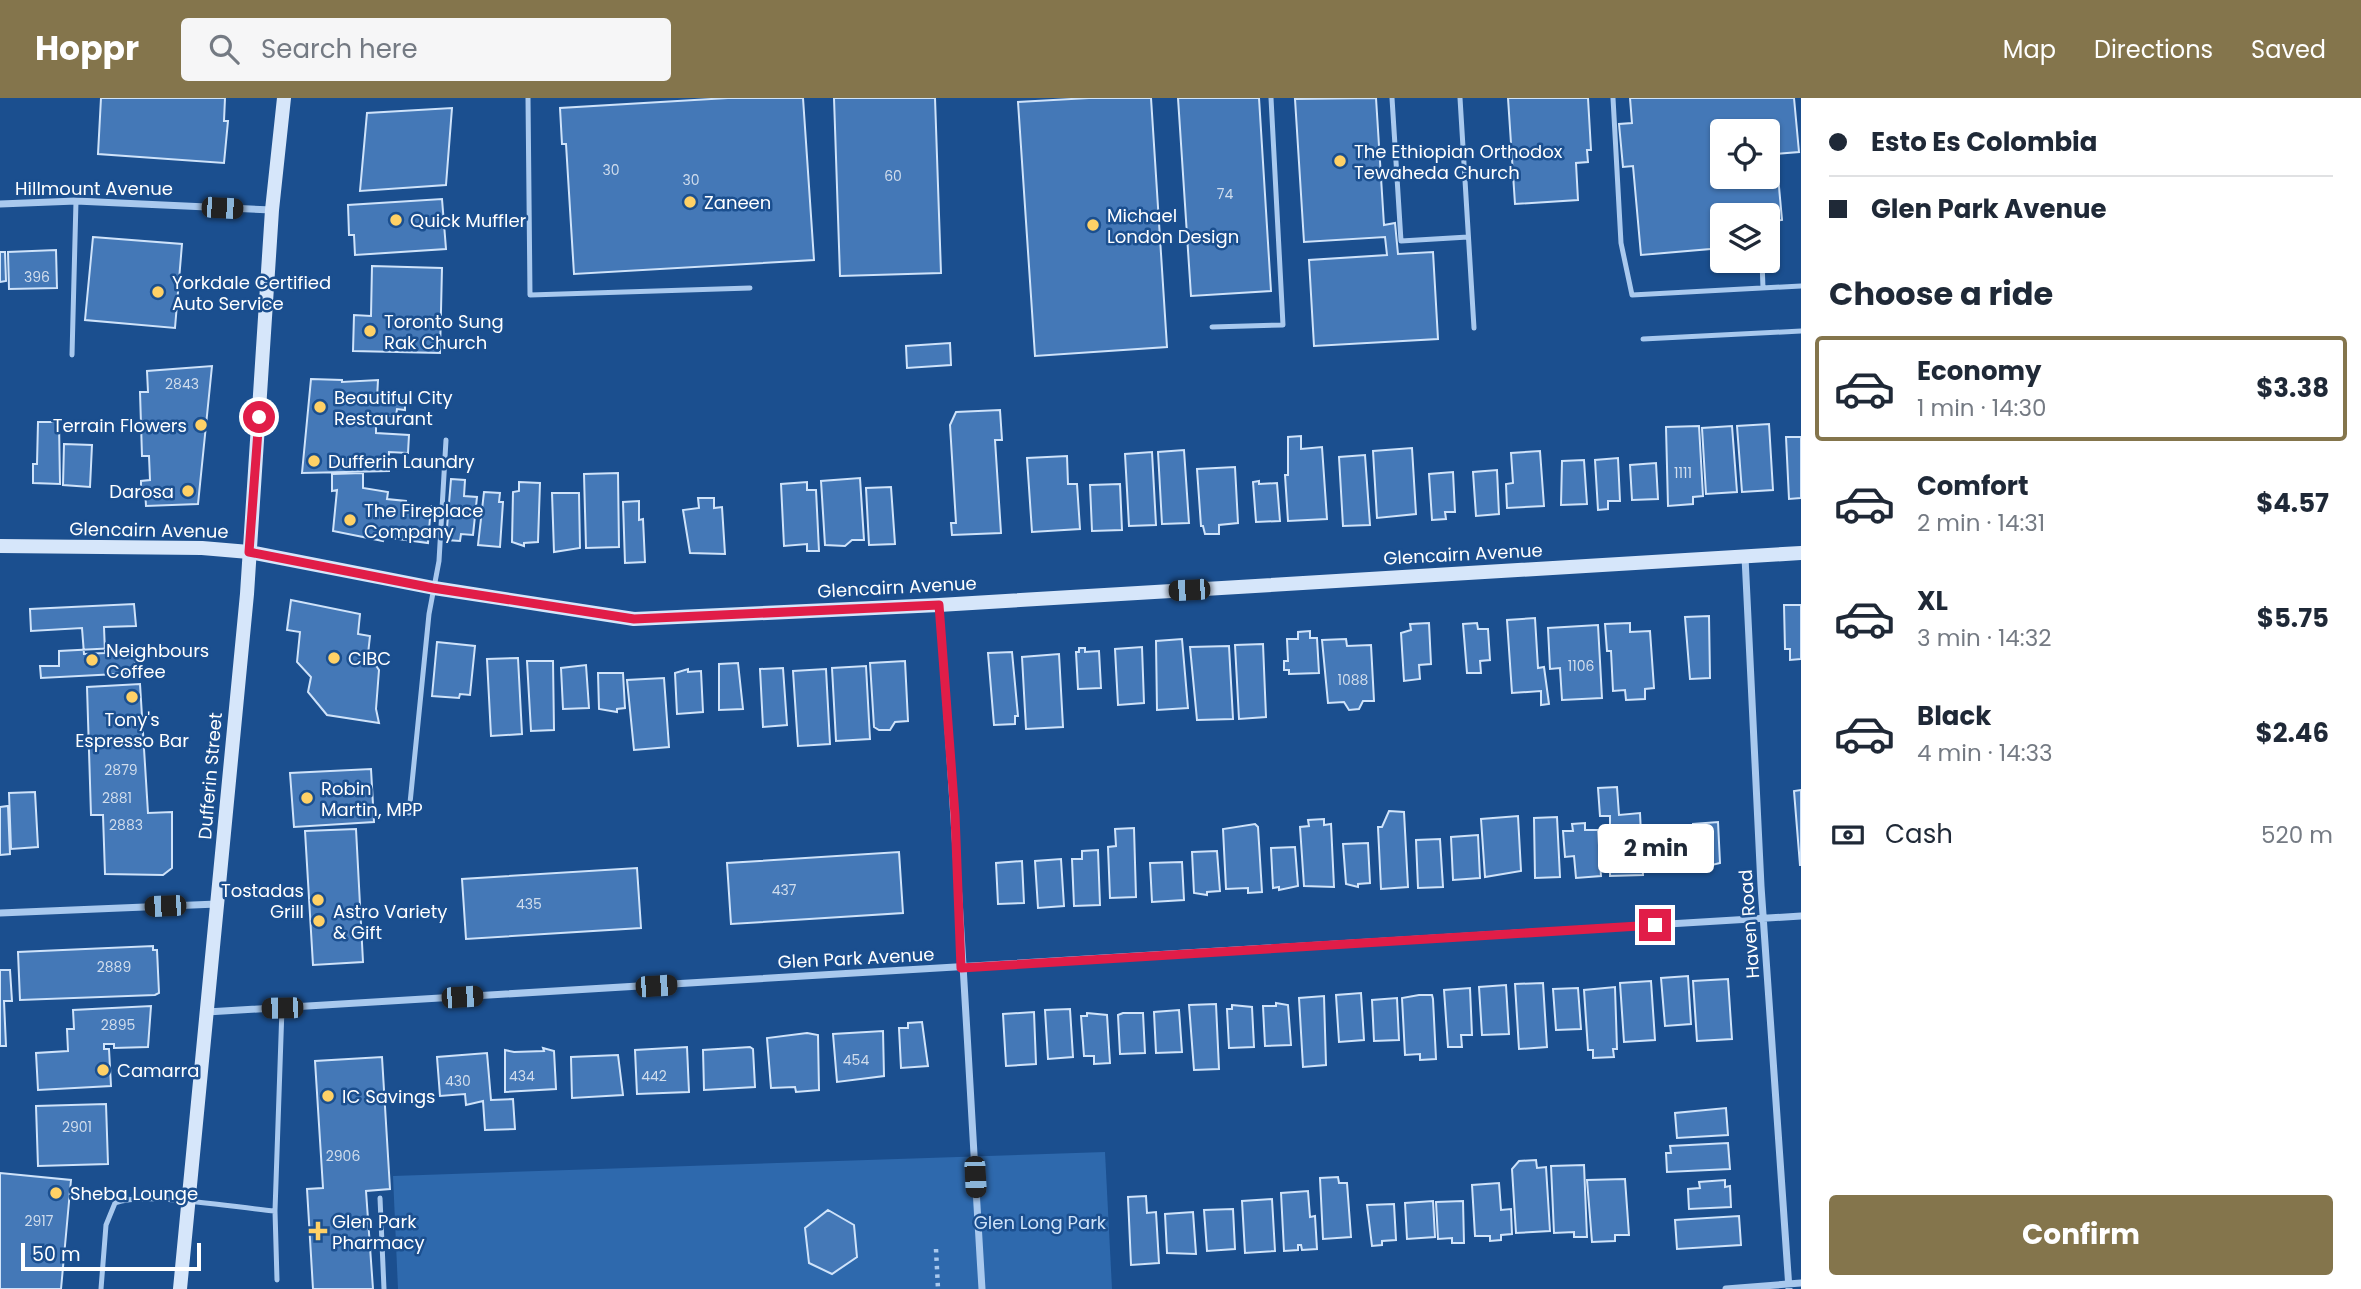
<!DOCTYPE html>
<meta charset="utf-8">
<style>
:root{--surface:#fff;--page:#f6f6f7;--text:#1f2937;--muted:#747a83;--line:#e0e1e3;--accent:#84754c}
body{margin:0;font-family:Poppins,sans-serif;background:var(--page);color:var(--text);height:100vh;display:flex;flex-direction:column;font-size:26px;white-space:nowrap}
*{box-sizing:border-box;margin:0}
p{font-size:23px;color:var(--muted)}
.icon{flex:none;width:38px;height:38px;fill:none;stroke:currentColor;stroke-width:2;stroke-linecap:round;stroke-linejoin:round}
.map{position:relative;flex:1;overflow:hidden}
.side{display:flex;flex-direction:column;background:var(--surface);width:560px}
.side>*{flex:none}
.top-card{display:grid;align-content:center;height:154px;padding:0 28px;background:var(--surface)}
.tools{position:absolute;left:1710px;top:21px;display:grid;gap:14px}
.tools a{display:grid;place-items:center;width:70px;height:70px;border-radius:7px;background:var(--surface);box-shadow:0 2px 5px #0004;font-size:35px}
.scale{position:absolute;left:21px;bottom:18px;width:180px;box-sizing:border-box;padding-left:7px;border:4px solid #fff;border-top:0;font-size:19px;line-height:24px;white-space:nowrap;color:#fff;-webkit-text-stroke:5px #1b4f8f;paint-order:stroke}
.end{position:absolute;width:32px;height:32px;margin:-16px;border:9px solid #e11d48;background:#fff;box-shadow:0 0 0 4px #fff}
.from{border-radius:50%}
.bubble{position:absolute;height:49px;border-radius:7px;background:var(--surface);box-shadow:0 2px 5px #0004;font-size:23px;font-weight:700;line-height:49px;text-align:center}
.car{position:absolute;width:21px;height:42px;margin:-21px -10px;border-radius:9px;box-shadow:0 0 5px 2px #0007;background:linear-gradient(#222 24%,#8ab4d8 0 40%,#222 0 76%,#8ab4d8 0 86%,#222 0)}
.top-card b{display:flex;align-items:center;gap:24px;height:66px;font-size:26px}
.top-card b+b{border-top:2px solid var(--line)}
.top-card i{width:18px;height:18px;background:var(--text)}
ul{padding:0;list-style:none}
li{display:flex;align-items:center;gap:21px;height:105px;margin:0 14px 10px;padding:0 14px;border:4px solid transparent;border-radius:7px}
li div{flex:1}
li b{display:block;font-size:26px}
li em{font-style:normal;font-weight:700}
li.current{border-color:var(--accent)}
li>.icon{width:63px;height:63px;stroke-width:1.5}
h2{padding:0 28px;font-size:32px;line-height:84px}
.pay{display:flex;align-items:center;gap:18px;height:77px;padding:0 28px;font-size:26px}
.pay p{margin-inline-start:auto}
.action{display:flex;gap:14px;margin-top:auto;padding:14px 28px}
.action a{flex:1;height:80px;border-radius:7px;background:var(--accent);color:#fff;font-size:28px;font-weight:700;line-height:80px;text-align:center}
header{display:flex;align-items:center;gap:42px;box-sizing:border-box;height:98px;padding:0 35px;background:var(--accent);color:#fff}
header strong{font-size:33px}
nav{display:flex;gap:38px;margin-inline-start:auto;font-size:24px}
.search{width:490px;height:63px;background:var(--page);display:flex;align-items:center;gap:18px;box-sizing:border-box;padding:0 24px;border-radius:7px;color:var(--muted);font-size:26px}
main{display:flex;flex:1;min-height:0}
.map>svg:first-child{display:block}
</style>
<header>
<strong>Hoppr</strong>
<div class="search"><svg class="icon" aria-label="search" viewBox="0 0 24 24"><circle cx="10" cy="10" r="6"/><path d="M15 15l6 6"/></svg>Search here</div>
<nav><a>Map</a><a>Directions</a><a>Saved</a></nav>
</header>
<main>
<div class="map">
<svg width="1801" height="1191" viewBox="0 0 1801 1191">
<rect width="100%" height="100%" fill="#1b4f8f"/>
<path fill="#2e69ad" d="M1105 1054 1112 1191H398L393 1078Z"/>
<path fill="#4478b7" stroke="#cfe3fa" stroke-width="2" fill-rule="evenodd" d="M101 0H225L224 23H228L224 65 98 56Z
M728 0H803L814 162 574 176 566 46H562L560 10Z
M834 0H935L941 175 840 178Z
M1089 0H1151L1167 249 1035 258 1018 4Z
M1178 0H1259L1271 193 1191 198Z
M1376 0 1384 127 1395 125 1398 156 1433 154 1438 241 1314 248 1309 162 1387 157 1385 139 1304 144 1295 1Z
M1508 0H1588L1591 52H1587L1588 64 1576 65 1578 102 1515 106Z
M1630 0H1794L1799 54 1776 56 1782 122 1768 124V117H1722V150L1641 157 1633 68 1623 69 1619 26 1632 25ZM1722 33H1768V79H1722Z
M452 10 446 87 360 93 367 15Z
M442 101 446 151 355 157 354 137H349L348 107Z
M93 139 182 146 175 230 85 222Z
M56 152 57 190 9 191 8 154Z
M0 154H5L6 183 0 184Z
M372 168 442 170 440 255 353 253 354 217 371 218Z
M950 245 951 267 907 270 906 248Z
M212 268 198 406 146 408 145 390H141V383L150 382 149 358H142L140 294H148L147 273Z
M311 281 342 282V284L378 282 377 301 405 302V312L397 311 396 318H376V335L409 337 408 355 389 354V373L302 375Z
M1000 312 1002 342H995L1001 435 952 437 951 425H956L950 327 956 314Z
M38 324H59L60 386 33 385V366H37Z
M1769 326 1773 392 1742 394 1737 328Z
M1699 328 1703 398 1693 399V406L1668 408 1666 329Z
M1732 328 1737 394 1706 396 1702 330Z
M1301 338V351L1322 349 1327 421 1288 423 1285 377H1288V339Z
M1786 339H1801V400L1789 401Z
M64 346 92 347 90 389 63 387Z
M1412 350 1416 416 1377 420 1373 353Z
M1184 352 1189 425 1162 426 1158 354Z
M1540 353 1544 408 1507 410 1506 386 1513 385 1511 355Z
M1152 354 1156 427 1129 428 1125 356Z
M1365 357 1370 427 1343 428 1339 359Z
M1067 358 1068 386H1077L1080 431 1032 434 1027 360Z
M1618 360 1620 403H1608V411L1598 412 1595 362Z
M1584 362 1587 406 1561 407 1562 363Z
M1656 365 1658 401 1632 402 1630 367Z
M1235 369 1238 425 1219 427V436H1205L1203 428H1201L1197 371Z
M1497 372 1499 416 1476 418 1473 374Z
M1453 374 1455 414H1445L1446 421 1432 422 1429 376Z
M363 375V390L388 394 387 401 406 403V409L425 412V408H431L428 445 384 439 383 443 333 433 337 392 332 393V376Z
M618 375 619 449 586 450 584 376Z
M860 380 864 442H852L845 448 825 447 821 383Z
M451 381 465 382 464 398 477 399 473 437 461 436 460 443 446 442Z
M1259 383V386L1277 385 1280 423 1256 424 1253 384Z
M519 384 540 385 538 444 524 445V448L512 444 513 394 519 393Z
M807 384V392H816L819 453H807V446L784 448 781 386Z
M1120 386 1122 432 1092 433 1090 387Z
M891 389 895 446 869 447 866 390Z
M484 394 500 395 499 404H503L500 449 478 447Z
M552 395H579L580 450 554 454Z
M698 400H714V410L722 409 725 456 690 455 683 412 699 410Z
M639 403V422L643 421 645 464 625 465 623 404Z
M291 502 360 516 358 536 370 538 368 556 379 572 376 611 379 625 327 617 308 594 311 579 297 564 300 534 287 532Z
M134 506 136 528 104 529 105 555 84 556 82 530 31 533 30 511Z
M1784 507H1801V561L1790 562V551H1785Z
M1709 518 1710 580 1690 581 1685 519Z
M1535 520 1538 570 1544 569 1549 606 1541 607V593L1512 595 1507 522Z
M1429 525 1431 566 1419 567 1420 581 1404 583 1401 535 1411 532 1410 526Z
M1477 525 1478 531H1488L1490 562 1480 563 1481 575H1467L1463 526Z
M1630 525V534L1650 533 1654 590 1645 591V601L1626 602 1625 592 1613 593 1611 553H1607L1605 526Z
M1598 527 1602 600 1562 602 1560 570 1550 571 1548 530Z
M1310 533V540H1317L1319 575 1289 576V572H1284V563H1288L1287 541H1298V534Z
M1182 541 1188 610 1157 612 1156 543Z
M1346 541 1347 548 1371 547 1374 603H1363L1359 611 1349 612 1344 604 1328 605 1322 542Z
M437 544 475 548 470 597 460 596 459 600 432 598Z
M1263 546 1266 619 1239 621 1235 547Z
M1229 548 1233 621 1197 622 1190 549Z
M135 549 136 575 41 580 40 568H59V553Z
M1142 549 1144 605 1118 607 1115 551Z
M1079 550H1085V554L1099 553 1101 590 1078 591 1076 554H1079Z
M1012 554 1018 618H1015V626L994 627 988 555Z
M1059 556 1063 629 1026 631 1022 559Z
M518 560 522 636 491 638 487 561Z
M527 563H553L554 632 531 633Z
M905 563 908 623 895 624 890 632H879L874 629 870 565Z
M738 565 743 611 719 612V566Z
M586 567 589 610 563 611 561 570Z
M866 568 870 641 836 643 832 570Z
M783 570 787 627 763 629 760 571Z
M688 571V574L701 573 703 614 677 616 675 575Z
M826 571 830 646 798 648 793 573Z
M598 575H623L625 610 617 611V614L599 611Z
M664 580 669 649 634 652 627 582Z
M140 586 148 715 172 714V770L163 777 105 776 103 717H91L87 589Z
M371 671 374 724 294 729 290 675Z
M1617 689 1619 717 1640 715 1643 777 1610 778V718H1600L1598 690Z
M1801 692V767H1800L1794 693Z
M35 694 38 749 11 751 9 695Z
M8 708 10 756 0 757V709Z
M1389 713 1404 714 1408 789 1381 791 1378 729H1382Z
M1518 718 1521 773 1485 779 1481 721Z
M1557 719 1560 779 1535 780 1534 720Z
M1324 721V727L1331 726 1334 789 1304 788 1300 729 1309 728 1308 722Z
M1718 724 1720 765 1708 768V765L1695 766 1693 726Z
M1585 725V732H1598L1601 778 1576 780 1574 758 1565 759 1563 733H1573L1572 726Z
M1255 726 1258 729 1262 794 1248 795V790L1226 791 1223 731Z
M1134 730 1136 799 1110 800 1108 749 1116 748 1115 731Z
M356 731 363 864 313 867 305 733Z
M1682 735 1684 765 1652 767 1651 737Z
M1478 737 1480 780 1453 782 1451 739Z
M1440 741 1443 789 1418 790 1416 742Z
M1368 745 1370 785 1358 786V789L1346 786 1343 746Z
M1295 749 1298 788 1279 792V789L1273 790 1271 750Z
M1098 752 1100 807 1074 808 1072 761H1082V753Z
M1217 753 1220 793 1207 794V797L1194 795 1192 754Z
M899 754 903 815 731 826 727 765Z
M1061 761 1064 808 1038 810 1035 763Z
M1022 763 1024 805 998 806 996 765Z
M1182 764 1184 802 1152 804 1150 765Z
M637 770 641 830 466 841 462 781Z
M153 848V852H157L159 895 155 897 20 902 18 854Z
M0 872H10L12 903H4L6 948H0Z
M1688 878 1691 926 1665 928 1661 880Z
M1728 881 1732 941 1697 943 1693 883Z
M1651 883 1655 942 1624 944 1620 885Z
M1543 885 1547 949 1519 951 1515 886Z
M1506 887 1509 936 1482 937 1479 889Z
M1615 889 1617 951H1613L1614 959 1593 960V952H1588L1584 892Z
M1470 890 1472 937H1461L1462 949H1448L1444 892Z
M1578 890 1581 931 1556 932 1553 891Z
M1361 895 1364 942 1339 944 1336 897Z
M1419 897H1432L1433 901 1436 961 1420 962V956L1405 957 1402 900Z
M1324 898 1326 967 1303 969 1299 900Z
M1397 900 1399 942 1374 943 1372 902Z
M1276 905 1288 907 1291 947 1265 948 1263 908H1276Z
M1216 906 1219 971 1194 972 1189 907Z
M1232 907 1252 909 1254 949 1229 950 1227 911H1232Z
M151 908 148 949 114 950V946H104V951H109L111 988 38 992 36 955 68 953 67 931H74L73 912Z
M1070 911 1073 959 1048 961 1045 912Z
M1179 912 1182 954 1156 955 1154 914Z
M1034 914 1036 966 1006 968 1003 916Z
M1087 915 1107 917 1110 965 1094 966V958H1084L1081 918H1087Z
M1123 915H1143L1145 955 1120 956 1118 917Z
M922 924 928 968 901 970 899 930H908V925Z
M883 933 884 978 837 984 833 936Z
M807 935 818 937 819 992 796 994 795 989 771 990 767 940Z
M687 949 689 994 637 996 635 952Z
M750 949 753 951 755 989 704 992 703 952Z
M543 950 554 953 556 991 505 994V952L514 954 544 953Z
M487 955 491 1002 513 1001 515 1031 485 1032 483 1003 466 1007 465 996 440 998 437 959Z
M618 957 623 997 572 1000 571 959Z
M382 959 390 1091 366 1093 373 1191H313L307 1091 323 1090 315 963Z
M106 1006 108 1066 38 1068 36 1008Z
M1726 1010 1728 1037 1677 1040 1675 1015Z
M1728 1045 1730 1071 1667 1074 1666 1055H1671L1670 1048Z
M1536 1062 1537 1070 1546 1069 1550 1133 1516 1135 1512 1071 1519 1063Z
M1584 1067 1587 1139H1574V1134L1554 1135 1551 1068Z
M0 1075 71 1082 61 1191H0Z
M1338 1079 1339 1085H1347L1351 1139 1323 1141 1320 1080Z
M1625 1081 1629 1137H1615V1143L1592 1144 1587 1082Z
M1725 1082V1089L1730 1088 1731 1109 1689 1111 1688 1091 1700 1090 1699 1084Z
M1499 1085 1501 1112 1511 1111 1512 1136 1501 1137V1142L1490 1143V1138H1475L1472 1087Z
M1308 1093 1310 1119 1315 1118 1317 1151 1302 1152 1301 1147H1298V1152L1284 1153 1281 1095Z
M1146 1098 1147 1115 1156 1114 1159 1165 1131 1167 1128 1099Z
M1272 1101 1275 1153 1245 1155 1242 1103Z
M1433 1103 1435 1139 1407 1141 1405 1105Z
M1463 1103 1464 1145H1452V1140L1438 1141 1436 1104Z
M1394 1106 1396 1142 1382 1143V1147L1372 1148 1367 1107Z
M1233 1111 1235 1151 1207 1153 1204 1112Z
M828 1112 854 1127 857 1159 832 1176 809 1165 805 1130Z
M1193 1114 1196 1156 1167 1155 1165 1116Z
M1739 1118 1741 1147 1677 1151 1675 1122Z"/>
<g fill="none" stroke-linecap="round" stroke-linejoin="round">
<path stroke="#a9c9ee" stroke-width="4.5" stroke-dasharray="3.5 5" stroke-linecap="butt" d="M936 1151 938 1191"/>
<path stroke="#a9c9ee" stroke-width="5" d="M528 0 530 197 750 190
M1392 0 1401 143 1468 139
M1460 0 1474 230
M1613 0 1621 145 1632 197 1801 188
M1762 163 1763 190
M1212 229 1283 227 1271 0
M1643 241 1801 233
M72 257 76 103
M409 715 429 516 439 463 446 342
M380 1100 384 1191
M275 1113 282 910
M101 1191 106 1127 115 1105C147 1093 236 1110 275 1113L277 1182"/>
<path stroke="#a9c9ee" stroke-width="7" d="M0 106 76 103 272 112
M1745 459 1761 788 1789 1191
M939 507C957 735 968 963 982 1191
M0 815 217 806
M207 914 1801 818
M1726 1191 1801 1185"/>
<path stroke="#d6e6fa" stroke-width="14" d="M0 448 202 450 249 454 434 490 634 521 939 507 1801 455
M180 1191 247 496 272 112 284 0"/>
</g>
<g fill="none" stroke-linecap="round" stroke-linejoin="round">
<path stroke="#e11d48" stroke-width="9" d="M259 319 249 454 433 490 634 521 939 507 955 717 961 870 1655 827"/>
</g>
<g fill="#ffd166" stroke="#1b4f8f" stroke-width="2.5">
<circle cx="1340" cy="63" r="7"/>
<circle cx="690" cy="104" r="7"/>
<circle cx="396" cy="122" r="7"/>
<circle cx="1093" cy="127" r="7"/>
<circle cx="158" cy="194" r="7"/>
<circle cx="370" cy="233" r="7"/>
<circle cx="320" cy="309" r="7"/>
<circle cx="201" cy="327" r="7"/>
<circle cx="314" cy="363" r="7"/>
<circle cx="188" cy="393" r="7"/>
<circle cx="350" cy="422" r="7"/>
<circle cx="334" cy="560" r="7"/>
<circle cx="92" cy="562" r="7"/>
<circle cx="132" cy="599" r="7"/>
<circle cx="307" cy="700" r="7"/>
<circle cx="318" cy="802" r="7"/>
<circle cx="319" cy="823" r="7"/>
<circle cx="103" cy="972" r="7"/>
<circle cx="328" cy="998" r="7"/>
<circle cx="56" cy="1095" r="7"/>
<path d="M314.5 1122.5h7v7h7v7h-7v7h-7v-7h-7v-7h7z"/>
</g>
<g text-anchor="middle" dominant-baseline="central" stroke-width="5" stroke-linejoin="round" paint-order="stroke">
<g font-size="14" fill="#d0dded">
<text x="611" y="72">30</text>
<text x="893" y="78">60</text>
<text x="691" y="82">30</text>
<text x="1225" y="96">74</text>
<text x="37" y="179">396</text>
<text x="182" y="286">2843</text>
<text x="1683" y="375">1111</text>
<text x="1581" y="568">1106</text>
<text x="1353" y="582">1088</text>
<text x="121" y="672">2879</text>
<text x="117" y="700">2881</text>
<text x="126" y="727">2883</text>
<text x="784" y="792">437</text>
<text x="529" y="806">435</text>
<text x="114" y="869">2889</text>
<text x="118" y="927">2895</text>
<text x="856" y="962">454</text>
<text x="522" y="978">434</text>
<text x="654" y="978">442</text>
<text x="458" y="983">430</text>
<text x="77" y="1029">2901</text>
<text x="343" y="1058">2906</text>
<text x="39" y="1123">2917</text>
</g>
<g font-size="18" fill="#fff" stroke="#1b4f8f" text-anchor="start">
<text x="1354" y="53">The Ethiopian Orthodox<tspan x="1354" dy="21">Tewaheda Church</tspan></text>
<text x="704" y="104">Zaneen</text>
<text x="1107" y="117">Michael<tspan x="1107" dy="21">London Design</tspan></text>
<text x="410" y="122">Quick Muffler</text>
<text x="172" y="184">Yorkdale Certified<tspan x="172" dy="21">Auto Service</tspan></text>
<text x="384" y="223">Toronto Sung<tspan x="384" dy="21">Rak Church</tspan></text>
<text x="334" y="299">Beautiful City<tspan x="334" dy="21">Restaurant</tspan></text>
<text x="187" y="327" text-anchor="end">Terrain Flowers</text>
<text x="328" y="363">Dufferin Laundry</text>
<text x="174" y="393" text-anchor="end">Darosa</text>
<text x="364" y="412">The Fireplace<tspan x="364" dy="21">Company</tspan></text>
<text x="106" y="552">Neighbours<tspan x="106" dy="21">Coffee</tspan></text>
<text x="348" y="560">CIBC</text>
<text x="132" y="621" text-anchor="middle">Tony's<tspan x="132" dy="21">Espresso Bar</tspan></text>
<text x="321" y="690">Robin<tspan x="321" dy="21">Martin, MPP</tspan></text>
<text x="304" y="792" text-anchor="end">Tostadas<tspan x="304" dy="21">Grill</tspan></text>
<text x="333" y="813">Astro Variety<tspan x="333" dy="21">&amp; Gift</tspan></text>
<text x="117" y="972">Camarra</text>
<text x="342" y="998">IC Savings</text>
<text x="70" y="1095">Sheba Lounge</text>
<text x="332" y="1123">Glen Park<tspan x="332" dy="21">Pharmacy</tspan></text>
</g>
<g font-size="18" fill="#fff" stroke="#1b4f8f">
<text x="94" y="90">Hillmount Avenue</text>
<text transform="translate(149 432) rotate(1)">Glencairn Avenue</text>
<text transform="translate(1463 456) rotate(-3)">Glencairn Avenue</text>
<text transform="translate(897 489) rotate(-3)">Glencairn Avenue</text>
<text transform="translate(210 678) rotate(-85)">Dufferin Street</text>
<text transform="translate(1749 826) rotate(-94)">Haven Road</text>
<text transform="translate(856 860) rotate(-3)">Glen Park Avenue</text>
</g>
<g font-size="18" fill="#cfe3fa" stroke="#1b4f8f">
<text x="1040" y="1124">Glen Long Park</text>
</g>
</g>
</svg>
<div class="tools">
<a><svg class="icon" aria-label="locate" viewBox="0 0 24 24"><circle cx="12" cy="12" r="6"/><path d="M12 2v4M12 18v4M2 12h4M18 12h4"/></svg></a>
<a><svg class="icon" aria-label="layers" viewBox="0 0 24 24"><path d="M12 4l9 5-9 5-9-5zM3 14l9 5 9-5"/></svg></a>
</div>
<div class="scale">50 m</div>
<i class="end from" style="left:259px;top:319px"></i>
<i class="end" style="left:1655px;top:827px"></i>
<div class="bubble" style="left:1598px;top:726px;width:116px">2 min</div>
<i class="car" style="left:222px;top:110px;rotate:93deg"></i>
<i class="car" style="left:1189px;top:492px;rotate:267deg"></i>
<i class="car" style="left:165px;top:808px;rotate:268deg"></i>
<i class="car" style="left:656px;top:888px;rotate:86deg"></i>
<i class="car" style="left:462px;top:899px;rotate:86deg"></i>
<i class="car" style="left:282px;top:910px;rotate:269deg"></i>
<i class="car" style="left:975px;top:1079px;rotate:177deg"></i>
</div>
<section class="side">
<div class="top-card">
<b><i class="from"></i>Esto Es Colombia</b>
<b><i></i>Glen Park Avenue</b>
</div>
<h2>Choose a ride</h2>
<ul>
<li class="current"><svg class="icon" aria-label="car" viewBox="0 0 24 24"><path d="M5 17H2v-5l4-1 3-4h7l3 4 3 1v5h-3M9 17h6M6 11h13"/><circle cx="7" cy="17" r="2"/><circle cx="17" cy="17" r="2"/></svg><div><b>Economy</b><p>1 min · 14:30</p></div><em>$3.38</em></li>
<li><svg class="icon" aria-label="car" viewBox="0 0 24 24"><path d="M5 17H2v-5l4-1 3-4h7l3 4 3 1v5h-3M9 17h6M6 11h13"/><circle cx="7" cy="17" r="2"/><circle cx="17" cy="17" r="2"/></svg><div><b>Comfort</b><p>2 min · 14:31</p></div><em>$4.57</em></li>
<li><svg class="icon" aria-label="car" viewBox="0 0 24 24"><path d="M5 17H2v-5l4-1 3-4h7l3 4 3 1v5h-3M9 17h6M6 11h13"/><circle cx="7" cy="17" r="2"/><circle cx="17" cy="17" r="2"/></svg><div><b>XL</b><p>3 min · 14:32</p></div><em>$5.75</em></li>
<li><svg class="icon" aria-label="car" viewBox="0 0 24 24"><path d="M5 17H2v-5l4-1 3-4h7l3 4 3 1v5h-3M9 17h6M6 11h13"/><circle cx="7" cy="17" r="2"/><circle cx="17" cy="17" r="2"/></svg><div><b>Black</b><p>4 min · 14:33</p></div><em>$2.46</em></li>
</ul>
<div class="pay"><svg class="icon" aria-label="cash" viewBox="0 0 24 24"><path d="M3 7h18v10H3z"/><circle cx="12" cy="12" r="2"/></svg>Cash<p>520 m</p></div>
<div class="action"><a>Confirm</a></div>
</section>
</main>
